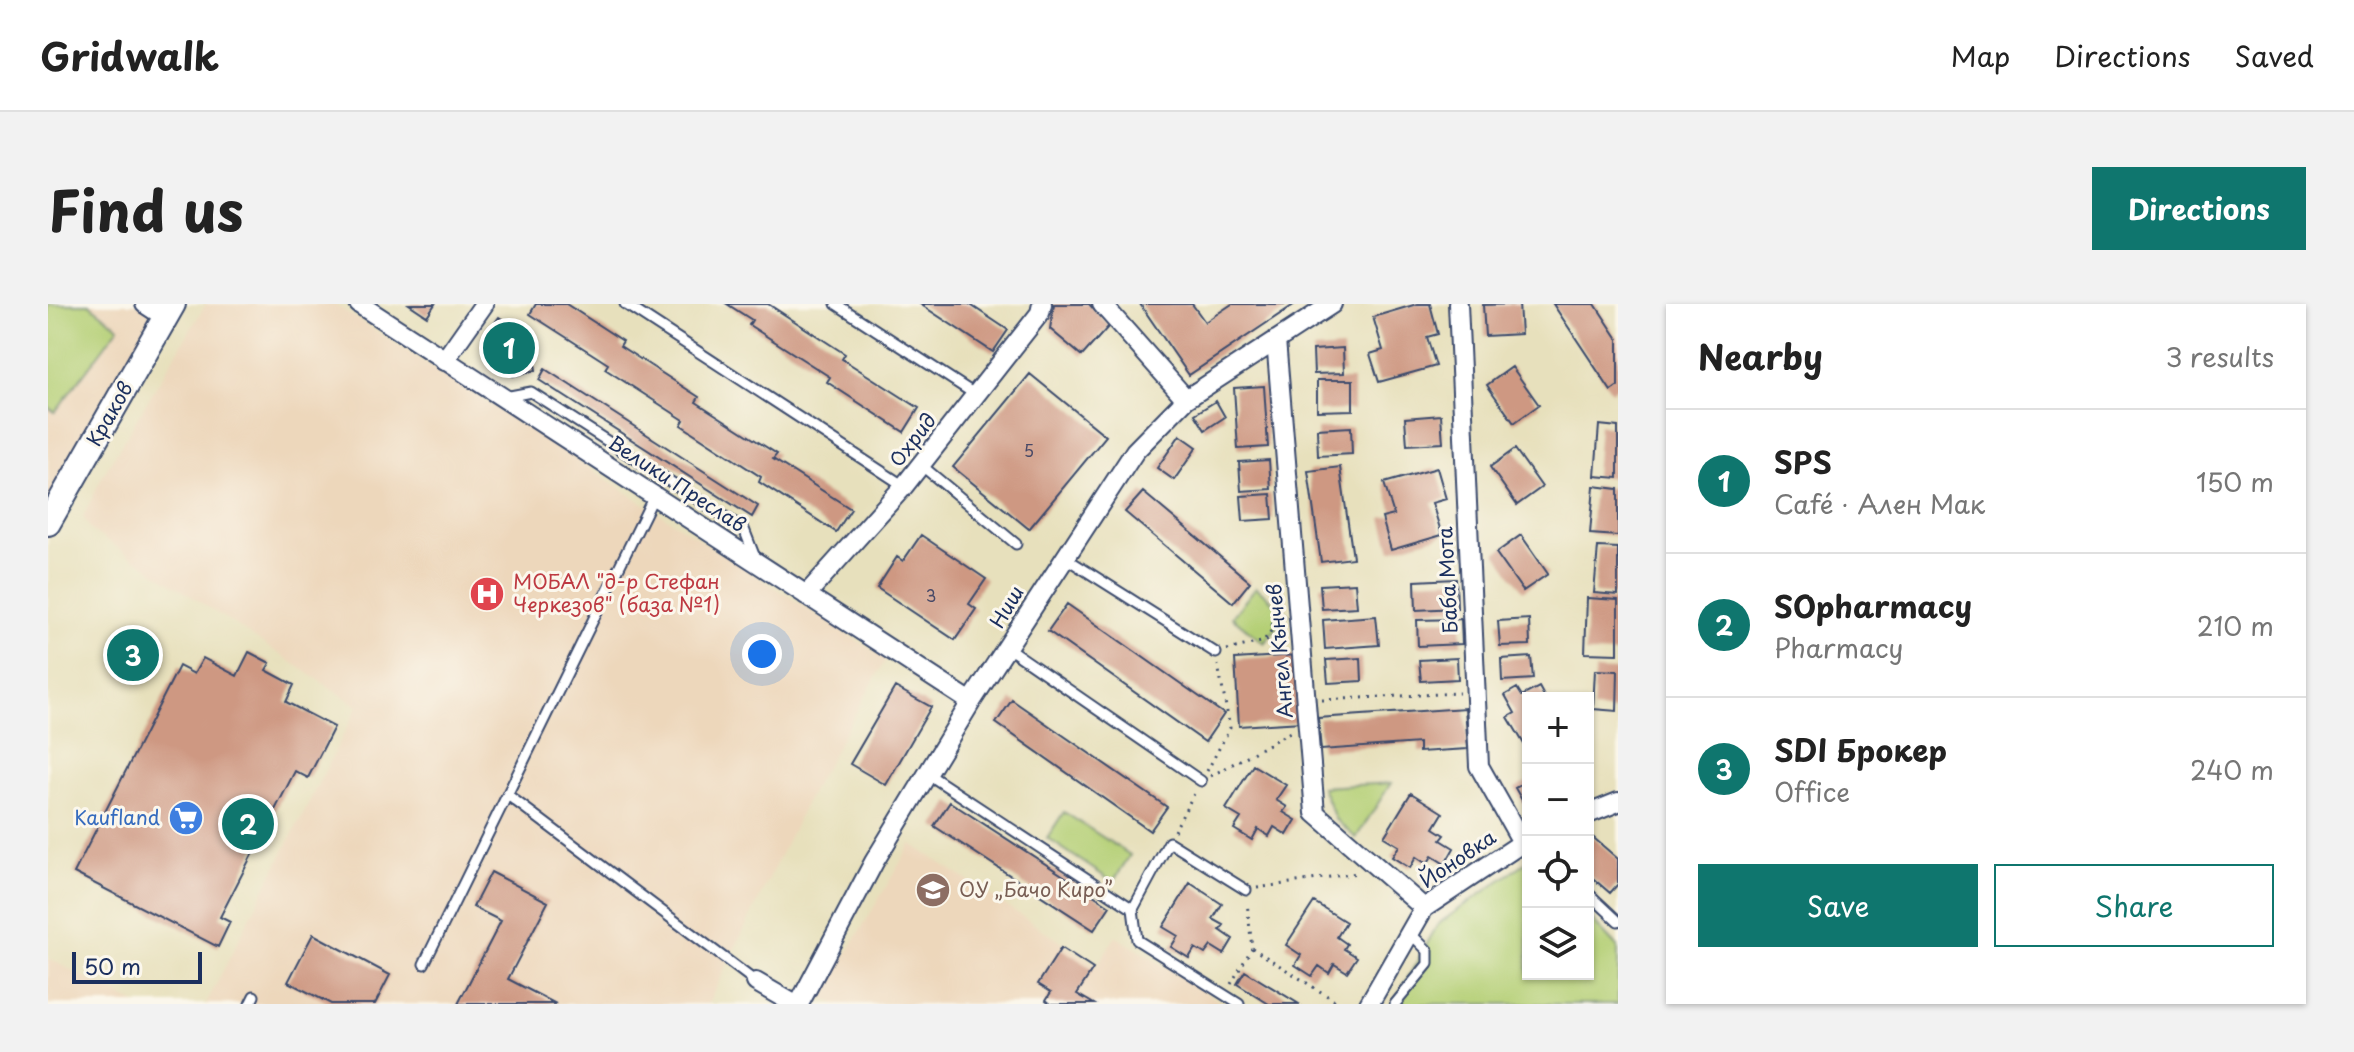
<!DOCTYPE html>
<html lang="en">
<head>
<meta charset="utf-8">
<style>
  body { margin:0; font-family:"Playpen Sans",sans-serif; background:#f2f2f2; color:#222 }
  .controls { position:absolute; right:24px; bottom:24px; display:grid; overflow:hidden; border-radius:0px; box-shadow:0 2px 6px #0004 }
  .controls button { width:72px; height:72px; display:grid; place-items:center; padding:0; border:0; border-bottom:2px solid #e0e0e0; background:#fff; color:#222; font:40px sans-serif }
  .scale { position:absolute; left:24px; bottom:20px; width:130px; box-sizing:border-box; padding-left:8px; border:4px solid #1b2f5e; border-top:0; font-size:22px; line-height:28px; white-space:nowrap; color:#1b2f5e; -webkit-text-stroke:6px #fbf7ec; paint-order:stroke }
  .you { position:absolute; left:714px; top:350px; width:28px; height:28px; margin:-20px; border:6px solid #fff; border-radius:50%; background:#1a73e8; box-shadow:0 0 0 12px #1a73e833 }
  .badge { display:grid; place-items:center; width:52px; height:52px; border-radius:50%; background:#0f766e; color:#fff; font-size:26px; font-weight:700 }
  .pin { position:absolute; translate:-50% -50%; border:4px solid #fff; box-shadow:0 2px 8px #0006 }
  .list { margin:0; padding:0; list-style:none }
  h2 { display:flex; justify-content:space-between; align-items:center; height:104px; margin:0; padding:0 32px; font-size:34px }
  h2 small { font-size:26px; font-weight:400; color:#767676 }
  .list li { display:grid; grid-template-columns:52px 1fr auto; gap:24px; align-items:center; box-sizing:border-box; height:144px; padding:0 32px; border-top:2px solid #e0e0e0 }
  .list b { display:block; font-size:30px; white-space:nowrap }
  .list p { margin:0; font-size:26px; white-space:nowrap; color:#767676 }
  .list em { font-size:26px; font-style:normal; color:#767676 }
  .actions { display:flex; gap:16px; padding:24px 32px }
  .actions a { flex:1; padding:18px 0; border:2px solid #0f766e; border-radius:0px; text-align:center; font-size:28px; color:#0f766e }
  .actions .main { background:#0f766e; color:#fff }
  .icon { flex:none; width:44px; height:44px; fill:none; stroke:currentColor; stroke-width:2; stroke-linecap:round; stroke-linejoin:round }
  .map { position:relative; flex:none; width:1570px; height:700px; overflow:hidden; border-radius:0px }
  header { display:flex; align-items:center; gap:48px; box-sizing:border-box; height:112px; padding:0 40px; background:#fff; border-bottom:2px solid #e0e0e0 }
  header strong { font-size:38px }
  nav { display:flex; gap:44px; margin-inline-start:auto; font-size:28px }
  .intro { display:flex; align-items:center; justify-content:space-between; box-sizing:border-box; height:192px; padding:0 48px }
  h1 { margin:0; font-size:56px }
  .button { padding:20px 36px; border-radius:0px; background:#0f766e; color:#fff; font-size:28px; font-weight:700 }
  main { display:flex; gap:48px; padding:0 48px }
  aside { flex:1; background:#fff; border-radius:0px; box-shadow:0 2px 6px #0004 }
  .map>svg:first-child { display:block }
</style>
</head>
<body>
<header>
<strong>Gridwalk</strong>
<nav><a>Map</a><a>Directions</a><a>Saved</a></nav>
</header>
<div class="intro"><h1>Find us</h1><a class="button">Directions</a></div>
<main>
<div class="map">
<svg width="1570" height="700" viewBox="0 0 1570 700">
  <rect width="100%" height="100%" fill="#fbf7ec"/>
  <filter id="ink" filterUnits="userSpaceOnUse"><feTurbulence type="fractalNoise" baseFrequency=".0125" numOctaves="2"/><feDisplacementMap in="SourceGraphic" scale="16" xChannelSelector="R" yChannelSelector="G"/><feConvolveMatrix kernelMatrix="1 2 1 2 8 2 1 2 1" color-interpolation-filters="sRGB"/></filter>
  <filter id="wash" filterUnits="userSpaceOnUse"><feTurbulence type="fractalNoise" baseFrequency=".006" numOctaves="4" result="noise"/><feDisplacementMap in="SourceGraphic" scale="32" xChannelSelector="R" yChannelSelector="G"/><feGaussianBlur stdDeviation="1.8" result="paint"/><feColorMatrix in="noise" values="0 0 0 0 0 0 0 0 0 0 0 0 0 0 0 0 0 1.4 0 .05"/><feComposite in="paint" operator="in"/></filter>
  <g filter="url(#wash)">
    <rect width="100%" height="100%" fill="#e7e0bc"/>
    <path fill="#edd7bb" d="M0,0H97L117,13L0,219Z
      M158,0H286L838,355L762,490L660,700H158L310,402L43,226L35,213L55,171Z
      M863,540L1049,661L1068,632L1176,700H787L774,692Z
      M0,654L88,700H0Z"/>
    <path fill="#b4cf75" stroke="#687f6a" stroke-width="2" d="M0,0H41L71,23L7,108L0,103Z
      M1208,283L1240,310L1216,339L1184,313Z
      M1343,479L1308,534L1287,515L1274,483Z
      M1016,508L1082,551L1065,578L999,534Z
      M1480,557V670H1540V612L1570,644V700H1345L1390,620Z"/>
    <g id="blocks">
      <path fill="#ce9882" d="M361,0H387L379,12Z
        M488,0H518L575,37L572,42L651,93L648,98L729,150L725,155L803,205L788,228L711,178L713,173L633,121L636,116L557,65L560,60L482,10Z
        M679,0H720L797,50L794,55L871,104L856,128L779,78L782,73L701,21L704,16Z
        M872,0H921L960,26L945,48Z
        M1006,0H1041L1061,22L1034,52L1002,25Z
        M1092,0H1144L1157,18L1184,0H1247L1141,71Z
        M1369,0H1382L1390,30L1379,33L1388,62L1331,78L1322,50L1335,46L1325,13Z
        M1471,0L1473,30L1437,32L1435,1Z
        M1505,0H1547L1570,35V82L1563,87Z
        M451,13L483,35L488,66L465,72L436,53L437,32Z
        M1295,44L1296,69L1266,70L1265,46Z
        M1464,63L1491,101L1466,119L1439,81Z
        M497,65L710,202L704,213L491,76Z
        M982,70L1058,132L981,225L905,163Z
        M1269,76H1305V106L1269,107Z
        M1216,82L1220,143L1190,145L1186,84Z
        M1168,97L1177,113L1157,126L1147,110Z
        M1393,111L1395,139L1359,141L1357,114Z
        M1551,121L1570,123V174L1547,172Z
        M1303,123L1304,150L1270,152L1269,125Z
        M1132,131L1149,143L1126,176L1109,164Z
        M1467,145L1494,183L1469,201L1442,163Z
        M1221,156L1223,185L1193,187L1191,158Z
        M1292,163L1305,254L1273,258L1260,167Z
        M1389,164L1398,195L1384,199L1394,231L1343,246L1334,214L1346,211L1336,179Z
        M1546,182L1570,185V232L1542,230Z
        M1095,188L1202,278L1185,299L1077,208Z
        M1223,190L1225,215L1195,217L1193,192Z
        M873,231L938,275L921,300L928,305L907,336L829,284L849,253L855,257Z
        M1473,231L1500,270L1475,287L1448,249Z
        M1550,243L1570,244V291L1546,289Z
        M1408,275L1409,304L1368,306L1367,277Z
        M1307,279L1309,303L1274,305L1272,281Z
        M1539,294L1570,296V350L1537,349Z
        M1019,300L1176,410L1157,438L1000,327Z
        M1328,312L1331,341L1277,345L1275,316Z
        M1413,315L1414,340L1370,342L1369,316Z
        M1481,315L1482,341L1452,342L1450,317Z
        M201,348L222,359L218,366L246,381L238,398L286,423L260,474L247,467L172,613L182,618L170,643L26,569L131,362L146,370L155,354L189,372Z
        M1249,351L1254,418L1191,422L1187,355Z
        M1483,353L1485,375L1454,377L1453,355Z
        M1313,354L1314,377L1280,379L1278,356Z
        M1409,354L1410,375L1373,377L1371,356Z
        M1547,366L1570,367L1569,407L1545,405Z
        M847,383L883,403L838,481L802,460Z
        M1491,383L1497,394H1480V437L1476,440L1460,413L1467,409L1457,391L1469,384L1474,392Z
        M964,396L1119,503L1102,527L948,419Z
        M1417,404L1420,445L1371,448V439L1273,446L1270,414Z
        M1205,461L1238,481L1228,496L1239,503L1235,508L1248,516L1239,531L1226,523L1221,532L1210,525L1204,536L1186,525L1193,514L1178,505Z
        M1480,477V507L1467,484Z
        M1363,489L1395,509L1386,524L1397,531L1393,536L1406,544L1397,560L1384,552L1379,560L1368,553L1362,564L1344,553L1351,542L1336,533Z
        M902,498L1062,602L1046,626L886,522Z
        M1540,529L1570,555V580L1562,589L1540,570Z
        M443,568L500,598L460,675L508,700H410L453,617L425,603Z
        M1142,579L1174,600L1165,615L1176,621L1172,626L1185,635L1176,650L1163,642L1157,650L1147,644L1141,654L1123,643L1130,632L1115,623Z
        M1266,598L1298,618L1289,633L1299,640L1296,645L1309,653L1299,668L1286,660L1281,669L1271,662L1264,672L1247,661L1253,651L1238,641Z
        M265,630L342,671L327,700H283L240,678Z
        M1013,644L1045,665L1029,690L1046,700H1003L998,696L1003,688L990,680Z
        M1197,667L1251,700H1221L1189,680Z"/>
    </g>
  </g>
  <g filter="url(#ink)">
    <use href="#blocks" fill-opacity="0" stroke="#3a4a6c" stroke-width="2"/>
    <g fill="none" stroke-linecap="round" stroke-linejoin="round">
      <g stroke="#3a4a6c" stroke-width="13">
        <path id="lane" d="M577,0L856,182
          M788,0L928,91
          M457,93L483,88L696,225L708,256
          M873,161L968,240
          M1016,253L1168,349
          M960,344L1153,477
          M880,470L1085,605L1089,636L1191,700
          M461,492L708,678
          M1540,589L1570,617
          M1085,605L1121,538L1198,586
          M376,660L606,192
          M202,700L206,692
          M1347,700L1380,660V647L1362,629"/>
      </g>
      <g stroke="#3a4a6c" stroke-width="22">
        <path id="street" d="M97,0L117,13
          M311,0L923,398
          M1054,0L1138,95
          M1410,0L1431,462L1474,538
          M1228,36L1267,509L1376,604
          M396,57L436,0
          M758,291L856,182L992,9L994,0
          M1540,510L1570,498
          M708,678L746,700
          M751,700L826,558L923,398L1087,147L1138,95L1284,0
          M1321,700L1376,604L1480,535"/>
      </g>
      <g stroke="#3a4a6c" stroke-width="28">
        <path id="secondary" d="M0,219L125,0"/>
      </g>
      <path stroke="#3a4a6c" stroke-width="3" stroke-dasharray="2 6" stroke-linecap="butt" d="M1223,320L1234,324
        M1217,335L1226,323
        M1179,346L1234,333
        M1274,396L1411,389
        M1159,467L1182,424L1170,361
        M1163,472L1244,427
        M1126,527L1147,488
        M1209,584L1309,569
        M1204,644L1292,700
        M1183,680L1204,644L1199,598"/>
      <use href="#lane" stroke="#fff" stroke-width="9"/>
      <use href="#street" stroke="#fff" stroke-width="18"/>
      <use href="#secondary" stroke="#fff" stroke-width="24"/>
    </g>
  </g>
  <defs>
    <g id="hospital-disc" transform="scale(1.8)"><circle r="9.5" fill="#e0444e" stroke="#fbf7ec"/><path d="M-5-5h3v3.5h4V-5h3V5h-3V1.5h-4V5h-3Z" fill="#fff"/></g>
    <g id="supermarket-disc" transform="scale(1.8)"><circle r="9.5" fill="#3f7fe0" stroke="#fbf7ec"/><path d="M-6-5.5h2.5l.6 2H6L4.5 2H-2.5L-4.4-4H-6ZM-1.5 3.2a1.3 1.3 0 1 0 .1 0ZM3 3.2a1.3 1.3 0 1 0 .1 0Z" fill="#fff"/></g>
    <g id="school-disc" transform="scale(1.8)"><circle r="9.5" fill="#8d6e63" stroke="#fbf7ec"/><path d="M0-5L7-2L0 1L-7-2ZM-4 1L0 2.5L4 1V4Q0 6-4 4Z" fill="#fff"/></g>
  </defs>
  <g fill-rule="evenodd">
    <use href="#hospital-disc" x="439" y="290"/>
    <use href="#supermarket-disc" x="138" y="514"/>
    <use href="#school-disc" x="885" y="586"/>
  </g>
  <g text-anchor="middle" stroke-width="6" stroke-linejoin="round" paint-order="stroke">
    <g font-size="16" fill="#484967">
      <text x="981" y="153">5</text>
      <text x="883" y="298">3</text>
    </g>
    <g font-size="20" fill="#1b2f5e" stroke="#fbf7ec">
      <text transform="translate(62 110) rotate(-60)" y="7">Краков</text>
      <text transform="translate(865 136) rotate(-52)" y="7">Охрид</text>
      <text transform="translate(629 180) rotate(33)" y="7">Велики Преслав</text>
      <text transform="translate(1400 276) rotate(-93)" y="7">Баба Мота</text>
      <text transform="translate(959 303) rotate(-59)" y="7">Ниш</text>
      <text transform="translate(1232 347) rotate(-95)" y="7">Ангел Кънчев</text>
      <text transform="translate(1410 555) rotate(-34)" y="7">Йоновка</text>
    </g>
    <g font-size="20" fill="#be3a42" stroke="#fbf7ec" text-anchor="start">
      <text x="465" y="285">МОБАЛ "д-р Стефан<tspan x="465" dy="23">Черкезов" (база №1)</tspan></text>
    </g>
    <g font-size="20" fill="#366cbe" stroke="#fbf7ec" text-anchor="end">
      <text x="112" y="521">Kaufland</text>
    </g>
    <g font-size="20" fill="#785e54" stroke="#fbf7ec" text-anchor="start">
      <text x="911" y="593">ОУ „Бачо Киро”</text>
    </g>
  </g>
</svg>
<div class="controls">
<button>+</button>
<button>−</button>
<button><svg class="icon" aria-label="locate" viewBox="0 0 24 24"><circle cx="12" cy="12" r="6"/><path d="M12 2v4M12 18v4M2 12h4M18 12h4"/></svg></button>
<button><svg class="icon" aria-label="layers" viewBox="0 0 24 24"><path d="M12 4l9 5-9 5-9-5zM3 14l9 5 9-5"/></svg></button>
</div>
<div class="scale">50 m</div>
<div class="you"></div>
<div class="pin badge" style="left:461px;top:44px">1</div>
<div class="pin badge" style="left:200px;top:520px">2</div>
<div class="pin badge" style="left:85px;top:351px">3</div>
</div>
<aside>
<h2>Nearby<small>3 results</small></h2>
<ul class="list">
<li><span class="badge">1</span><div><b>SPS</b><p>Café · Ален Мак</p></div><em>150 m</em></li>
<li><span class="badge">2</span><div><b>SOpharmacy</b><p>Pharmacy</p></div><em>210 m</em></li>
<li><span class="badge">3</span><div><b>SDI Брокер</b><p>Office</p></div><em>240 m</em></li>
</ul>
<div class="actions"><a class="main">Save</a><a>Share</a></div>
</aside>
</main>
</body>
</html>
